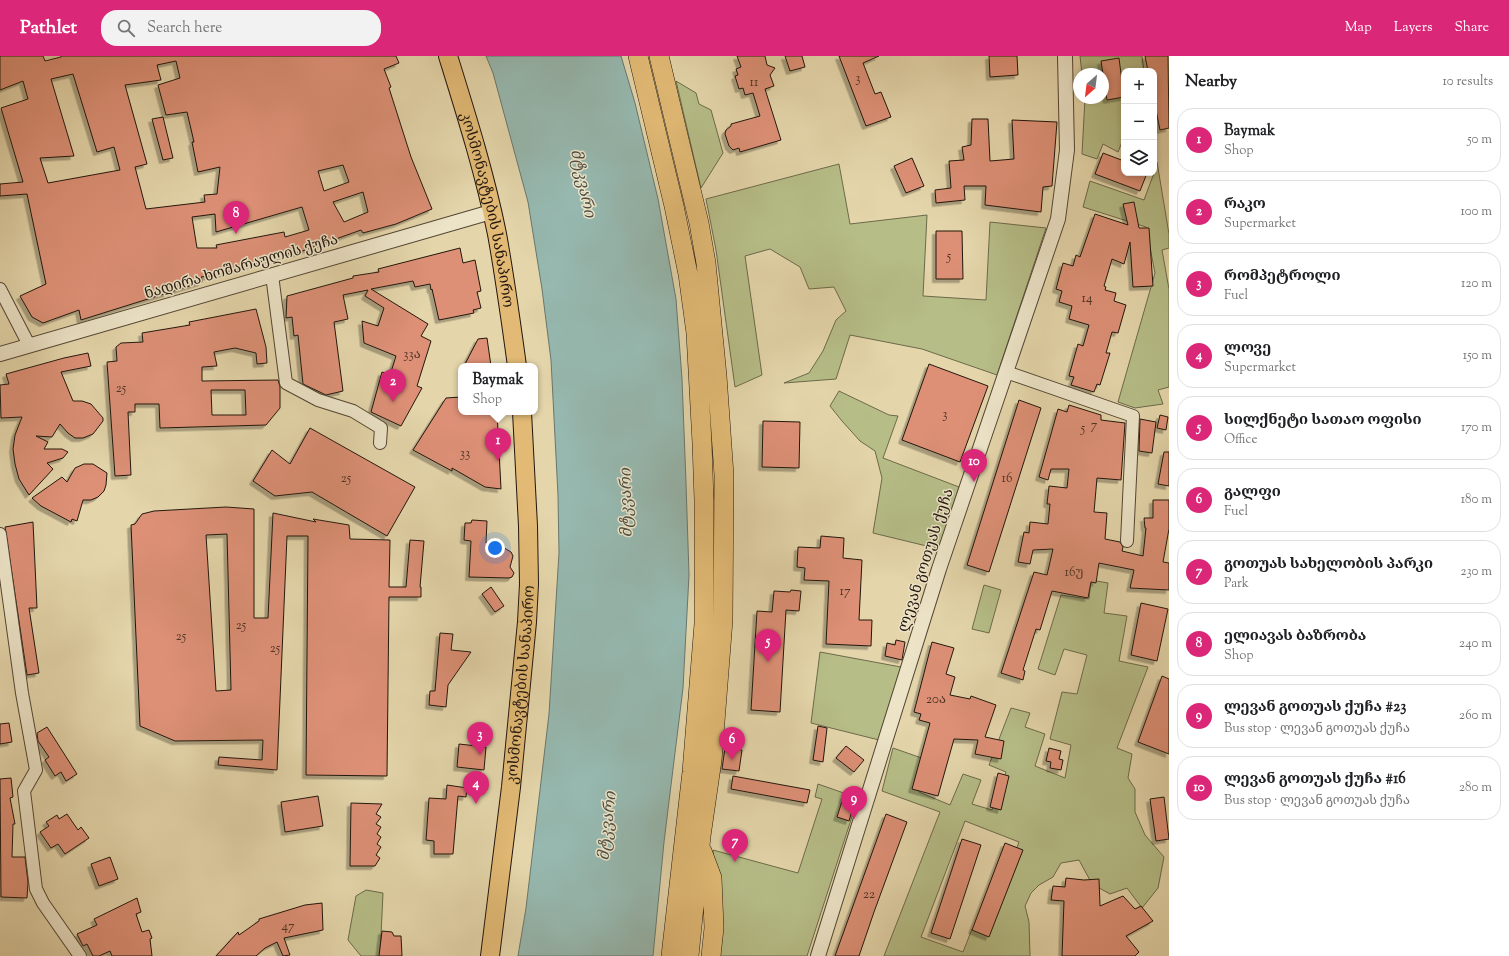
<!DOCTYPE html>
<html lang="en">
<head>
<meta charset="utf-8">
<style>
  body { margin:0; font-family:"Sorts Mill Goudy","Noto Serif Georgian",serif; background:#f2f2f2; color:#202124 }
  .controls { position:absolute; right:12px; top:12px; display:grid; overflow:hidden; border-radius:8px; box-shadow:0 2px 6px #0003 }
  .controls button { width:36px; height:36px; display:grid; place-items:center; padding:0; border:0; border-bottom:1px solid #e0e0e0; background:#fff; color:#202124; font:20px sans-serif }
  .compass { position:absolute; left:1073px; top:12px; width:36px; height:36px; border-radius:50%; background:#fff; box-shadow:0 2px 6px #0003; rotate:208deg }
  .you { position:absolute; left:495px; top:492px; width:14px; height:14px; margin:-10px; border:3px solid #fff; border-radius:50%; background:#1a73e8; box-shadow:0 0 0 6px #1a73e833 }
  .badge { display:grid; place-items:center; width:26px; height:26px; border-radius:50%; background:#db2777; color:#fff; font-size:13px; font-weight:700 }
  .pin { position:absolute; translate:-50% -33px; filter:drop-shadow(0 1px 2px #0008) }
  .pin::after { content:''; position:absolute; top:21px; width:14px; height:12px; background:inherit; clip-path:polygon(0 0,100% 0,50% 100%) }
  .popup { position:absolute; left:458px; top:307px; width:80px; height:52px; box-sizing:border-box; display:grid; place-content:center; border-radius:8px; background:#fff; filter:drop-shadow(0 1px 3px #0005); font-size:13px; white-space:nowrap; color:#757577 }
  .popup b { font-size:15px; color:#202124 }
  .popup::after { content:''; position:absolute; left:50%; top:100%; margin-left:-8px; border:8px solid transparent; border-top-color:#fff }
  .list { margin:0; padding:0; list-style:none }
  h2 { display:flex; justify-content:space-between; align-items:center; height:52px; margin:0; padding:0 16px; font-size:17px }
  h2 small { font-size:13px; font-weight:400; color:#757577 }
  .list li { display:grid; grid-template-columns:26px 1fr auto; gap:12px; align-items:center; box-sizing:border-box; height:64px; margin:0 8px 8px; padding:0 8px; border:1px solid #e0e0e0; border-radius:16px }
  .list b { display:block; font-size:15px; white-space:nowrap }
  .list p { margin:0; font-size:13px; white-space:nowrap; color:#757577 }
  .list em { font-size:13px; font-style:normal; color:#757577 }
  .icon { flex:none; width:22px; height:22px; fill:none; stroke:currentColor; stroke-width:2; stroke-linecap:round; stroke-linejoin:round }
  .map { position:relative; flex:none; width:1169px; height:900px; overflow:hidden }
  header { display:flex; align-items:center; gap:24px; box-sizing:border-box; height:56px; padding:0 20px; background:#db2777; color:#fff }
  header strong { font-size:19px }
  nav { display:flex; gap:22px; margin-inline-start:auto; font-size:14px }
  .search { width:280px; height:36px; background:#f2f2f2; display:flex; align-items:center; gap:10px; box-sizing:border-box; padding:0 14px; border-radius:16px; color:#757577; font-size:15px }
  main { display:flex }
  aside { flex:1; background:#fff }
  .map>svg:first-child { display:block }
</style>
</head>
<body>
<header>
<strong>Pathlet</strong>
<div class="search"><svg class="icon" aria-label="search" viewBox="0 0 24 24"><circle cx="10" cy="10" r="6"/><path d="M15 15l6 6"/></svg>Search here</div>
<nav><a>Map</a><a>Layers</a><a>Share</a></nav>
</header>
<main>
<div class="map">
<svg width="1169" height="900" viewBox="0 0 1169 900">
  <defs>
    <filter id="shadow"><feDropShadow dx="-3.5" dy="3.5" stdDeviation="0" flood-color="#0004"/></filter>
  </defs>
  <rect width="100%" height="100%" fill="#e4d5aa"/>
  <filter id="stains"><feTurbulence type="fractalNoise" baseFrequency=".005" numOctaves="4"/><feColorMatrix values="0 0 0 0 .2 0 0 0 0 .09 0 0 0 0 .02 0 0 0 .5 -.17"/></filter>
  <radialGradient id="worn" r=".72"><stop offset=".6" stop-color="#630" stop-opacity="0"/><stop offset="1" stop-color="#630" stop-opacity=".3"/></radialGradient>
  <path fill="#b6bd87" stroke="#6c6a4a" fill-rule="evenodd" d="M1080,0H1142L1144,15H1124V81L1118,96L1103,88L1097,103L1082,98L1085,42H1103V18H1082Z
    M676,25L696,37L699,48L711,54L723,97L701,132Z
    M1157,106L1169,178V192L1162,194L1169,233V331L1158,334L1163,348L1135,352L1118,346L1155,217L1146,171L1083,151L1090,125L1144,144L1154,117Z
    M839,108L850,168L927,159L923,240L986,244L990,166L1046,172L997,319L922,293L850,279L836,323L784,327L809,317L823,295L836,264L846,255L834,231L809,233L800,211L770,193L745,200L762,319L735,331L716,194L706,143Z
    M839,335L889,359L898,360L883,402L959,431L939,493L873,477L882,422L875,395L860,385L842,365L830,350Z
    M1091,524L1108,527L1104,557L1127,560L1119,605L1148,611L1117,692L1132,698L1128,722L1135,733V756L1145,779L1164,801L1158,832L1142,852L1127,832L1110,838L1092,828L1079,804L1061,807L1053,821L1039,829L1031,837L1025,850L1029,866L1030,900H884L940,756L882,735L893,692L930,705L919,736L950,749L963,718L981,724L972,748L992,754L1006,716L989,709L1011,652L1030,657L1025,671L1045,678L1035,710L1065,722L1071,689L1050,683L1062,636L1077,638L1087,599L1064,593L1055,619L1038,613L1061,539L1089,543ZM965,765L1019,786L985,878L972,873L963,896L921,881Z
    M984,529L1001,534L989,577L972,573Z
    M820,596L901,611L879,684L811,667Z
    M818,728L858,742L807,900H718L720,875L713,794L798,817L822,743L815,741Z
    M366,834L383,837L380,900H361L348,884L356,840Z"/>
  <path fill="#96b8af" stroke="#68776e" d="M486,0H621L635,47L658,143L676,243L682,323L686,427L689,519L683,632L664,786L653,900H518L526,852L549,658L559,497L558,439L551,304L542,233L528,146L493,17Z"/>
  <path fill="#dd9076" stroke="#22160d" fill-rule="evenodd" filter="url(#shadow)" d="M0,0H43L45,5L61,1V0H396L399,7L384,13L391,31L389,32L411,101L432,153L396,168L363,177L361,174L294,198V196L217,219L201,221L202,226L81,264L79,254L43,267L32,261L20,240L46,228L27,138L0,140V128L23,126L1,52L28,43L23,25L0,34ZM176,5L180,22L158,29L166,59L187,56L194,86H192L198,116L220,111L217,138L204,139L205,146L146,153L135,111L147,108L125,29L161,24L157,9ZM73,18L97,96L114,91L120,114L48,127L40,102L74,100L51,23ZM343,109L349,126L324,135L318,115ZM363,136L368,156L344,166L333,146ZM302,151L309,174L285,181L284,176L216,189L217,192H197L192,161L215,158L216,176Z
    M737,0H765L767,9L775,12L770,19L774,30L765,33L781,84L740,96L739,92L733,94L729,90L725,78L726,74L731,70V68L760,60L753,37L745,39L743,32L739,33L735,20L738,19L736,13L741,11Z
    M785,0H802L805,11L790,15Z
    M839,0H879L863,7L875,38L881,36L891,61L866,70Z
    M989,0H1017L1018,19L990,21Z
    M1145,0H1168L1169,72L1160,74L1154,44V15H1148Z
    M1119,2L1124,41L1107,44L1101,5Z
    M163,61L173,102L163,104L152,63Z
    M972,63H988L990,105L1014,103L1012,64L1057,66L1052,130L1043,131L1041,156L985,149L986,130H964L965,144L936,147L935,134L951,132L949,105L964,104L962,91L971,89Z
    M1103,97L1124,105V117H1147L1140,135L1095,118Z
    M912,102L924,130L906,137L894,110Z
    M1134,146L1139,172H1149L1153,230L1133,231L1130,186L1124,208L1112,203L1104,230L1106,231L1105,234L1116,237L1114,245L1126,249L1118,277L1112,276L1106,297H1110L1100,329L1097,328L1094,336L1071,329L1074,321L1069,320L1078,288L1083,290L1089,269L1069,263L1072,250L1059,246L1062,235L1056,233L1063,207L1073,210L1076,199L1080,201L1095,158L1128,169L1123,148Z
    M936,175H962L963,223H936Z
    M460,192L463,207L475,204L481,235L477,236L481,252L473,254L474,257L439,264L432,233L431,234L430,228L415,231L413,225L371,233L428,268L421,280L431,285L417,330L422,332L401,370L371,356L382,316L390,319L396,300L364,287L362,265L378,270L384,252L365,240L368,234L343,239L348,263L334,266L343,335L326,339L303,328L298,279L294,280L292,261L286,262L287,240L353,222V220L379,216L378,213Z
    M256,253L266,291L267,307L257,308L256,297L235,292L214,296L217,310L202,311V325L278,324L280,331V352L266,369L160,372L159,348H135V356H128L131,419L115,420L107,306L117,305L116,291L121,287L143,286L142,277L190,269L189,266ZM211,334H245L246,359H212Z
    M487,282L491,310H464L478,283Z
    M88,297L91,310L61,316L73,345H82L91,348L103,362V365L93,378L83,382H75L68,377L60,368L52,381L36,380L48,386L44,393H62L68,396L63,402L47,407L53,413L29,439L19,423L15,408L13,393L15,379L22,361L1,362L0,329L9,328L6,318L64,302Z
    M929,308L988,330L960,406L902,384Z
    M461,341V356H497L501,433L485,431L452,412V415L413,394L446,342Z
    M1019,344L1041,352L989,516L967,509Z
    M1069,349L1101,359V364L1125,367L1121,424L1097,422L1094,456L1107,457L1105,483L1120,486L1123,491L1122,495L1143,500L1146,472H1145L1144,462H1153V444H1169V473L1163,506L1169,507V534L1130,532L1134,514L1099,507L1096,527L1091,526L1088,542L1052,535L1040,574L1036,573L1023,614L1025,615L1023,624L1001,617L1034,516L1047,519L1053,493L1033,494L1030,508L1018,506L1024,476L1029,477L1030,466L1048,468L1050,448H1047L1049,430L1067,432L1069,413H1051L1048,424L1039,421L1058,353L1067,356Z
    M1160,359L1168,361L1166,374L1157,372Z
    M1140,363L1156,366L1152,397L1139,395Z
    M763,365L800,366L799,412L762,411Z
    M310,372L415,431L387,480L312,436L275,440L253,425L272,394L290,408Z
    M1164,396H1169V430L1158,428Z
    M84,408H93L107,417L106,429L104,435L98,441L91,444H83L77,465L72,463L71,466L41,450L32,442L62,421L67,426L75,412Z
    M226,451L254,453V562H268L273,457L316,466L313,463L349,469L350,483L390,484L389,531H406L410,484L424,485L420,531H421V541H389L387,720L306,719L308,480H287L277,714L218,709L219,701L262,704L263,684L175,685L140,670L131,469L135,468L142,458L154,455ZM227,478L231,634L216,635L206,479Z
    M472,464L487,465L486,487H496L511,496L513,500L510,511L514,517L512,521L509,522L469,521L471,485L464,484L465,467H471Z
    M33,466L37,552H29L39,617L27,619L5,471Z
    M821,480L844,482L843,502L862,504L859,564H872L871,590L826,588L829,525L804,524L805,512L797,511L798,491L820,492Z
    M491,531L504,550L495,556L482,538Z
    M791,534L801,535L799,555L786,554L780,656L751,654L757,555L772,556L774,535L790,536Z
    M1141,547L1168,553L1157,605L1131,599Z
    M440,577L453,578L451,594L471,596L448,629L446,651L429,649L430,635H435Z
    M896,584L905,586L902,604L885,600L887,587L895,589Z
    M932,586L954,592L946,618L955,621L950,639L970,643L971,640L996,649L985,681L1004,685L1001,703L975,698L978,684L954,683L938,740L912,733L930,667L919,664L921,658L914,656Z
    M1162,620L1169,623V698L1138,686Z
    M9,667L12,686L0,688V668Z
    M818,670L827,672L823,706L813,704Z
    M47,671L77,718L66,725L61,716L55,720L45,704L49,701L38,685L37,677Z
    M459,688L486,691L484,714L457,711Z
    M846,690L864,704L854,716L836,702Z
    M725,692L742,694L739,715L722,713Z
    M1049,692L1061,695L1059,703L1063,704L1061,714L1050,712L1051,706L1046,705Z
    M998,717L1009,720L1001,754L990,751Z
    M733,720L810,734L807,747L731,733Z
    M11,722L13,741L10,742L15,768H13L12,801H25L28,826L27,842L1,841L0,723Z
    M447,729L467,732L466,741L458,740L453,798H434V785L426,784L429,742L446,743Z
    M844,739L856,742L849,765L837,761Z
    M318,740L323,770L285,776L281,746Z
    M1164,741L1169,783L1156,785L1150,743Z
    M351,747L382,748L376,758L381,761L376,768L381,771L377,778L381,781L377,788L381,791L376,799L380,802L375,810H350Z
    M67,758L78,774L81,771L89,782L65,798L58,788L51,792L40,776L49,770L46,766L57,759L59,763Z
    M886,758L907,766L874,856L859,900H835Z
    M962,783L981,789L950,883L931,877Z
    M1005,787L1023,794L989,881L972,874Z
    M110,801L118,823L99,830L91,808Z
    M1066,822L1084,824L1099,823L1100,850L1123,840L1135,853L1141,850L1153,865L1126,880L1139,896L1135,900H1062L1064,845L1051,844L1053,830L1065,831Z
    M137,842L141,856L136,858L142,876L149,874L152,882L150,883L152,900H112L110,895L99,900H93L87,888L83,890L77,878L97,869L94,863Z
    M322,847L323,874L284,882L290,899L283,900L277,886L265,892L256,900H216L238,876L239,879L259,865V863L305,849Z
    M382,875L392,876L394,880H401L402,900H379Z"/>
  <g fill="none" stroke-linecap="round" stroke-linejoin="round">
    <g stroke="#524634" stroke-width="14">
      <path id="minor" d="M272,219L286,327L318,344L353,355L381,372L380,387
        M0,233L29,289
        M1006,316L1133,360L1127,485
        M0,478L22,637L36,714L24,735L36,833L43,847L80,900"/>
    </g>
    <g stroke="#524634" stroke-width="16">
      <path id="tertiary" d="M0,298L491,156
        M818,900L939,513L1058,163L1067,94L1065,0"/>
    </g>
    <g stroke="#22160d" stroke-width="20">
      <g id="primary">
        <path id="s1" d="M448,0C466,58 485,118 497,178C505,222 511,266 517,310"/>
        <path id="s2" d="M490,900L511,731L527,566L529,528L528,470L522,356"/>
      </g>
    </g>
    <g stroke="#22160d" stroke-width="20">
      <path id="trunk" d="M638,0L674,150L688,218L696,277L702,387L704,444V568L692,716L671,900
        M659,0L699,167L706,207L717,320L724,419L723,564L712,704L701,780L689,900
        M702,795L712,822L714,872L711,900"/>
    </g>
    <use href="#minor" stroke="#ede4c8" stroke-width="12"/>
    <use href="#tertiary" stroke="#ede4c8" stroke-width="14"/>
    <use href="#primary" stroke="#e2ba75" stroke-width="18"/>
    <use href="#trunk" stroke="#e2ba75" stroke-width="19"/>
  </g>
  <g text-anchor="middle" stroke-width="3" stroke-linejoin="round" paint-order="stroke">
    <g font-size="13" fill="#513427">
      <text x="858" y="26">3</text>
      <text x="754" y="30">11</text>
      <text x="949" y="204">5</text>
      <text x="1087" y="246">14</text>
      <text x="412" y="302">33ა</text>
      <text x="121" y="336">25</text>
      <text x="945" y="362">3</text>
      <text x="1094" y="373">7</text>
      <text x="1083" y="376">5</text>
      <text x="465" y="401">33</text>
      <text x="346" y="426">25</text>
      <text x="1007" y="426">16</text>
      <text x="1074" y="520">16უ</text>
      <text x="845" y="539">17</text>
      <text x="241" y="573">25</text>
      <text x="181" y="584">25</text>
      <text x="275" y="596">25</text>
      <text x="936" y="647">20ა</text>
      <text x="869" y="842">22</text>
      <text x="288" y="874">47</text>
    </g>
    <g font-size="15" fill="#22160d" stroke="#ede4c8">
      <text dy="5" stroke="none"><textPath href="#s1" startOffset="159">კოსმონავტების სანაპირო</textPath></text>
      <text transform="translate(241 210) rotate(-16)" y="5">ნადირა ხოშარაულის ქუჩა</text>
      <text transform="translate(925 504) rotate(-72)" y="5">ლევან გოთუას ქუჩა</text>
      <text dy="5" stroke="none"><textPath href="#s2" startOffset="273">კოსმონავტების სანაპირო</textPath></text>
    </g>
    <g font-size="16" font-style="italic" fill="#4b4f46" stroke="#ede4c8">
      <text transform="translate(584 127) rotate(78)" y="6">მტკვარი</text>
      <text transform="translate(625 447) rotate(-91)" y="6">მტკვარი</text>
      <text transform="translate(606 770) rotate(-84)" y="6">მტკვარი</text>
    </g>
  </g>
  <rect width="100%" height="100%" filter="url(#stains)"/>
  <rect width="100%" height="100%" fill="url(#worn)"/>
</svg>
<div class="controls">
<button>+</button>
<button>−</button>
<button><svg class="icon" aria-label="layers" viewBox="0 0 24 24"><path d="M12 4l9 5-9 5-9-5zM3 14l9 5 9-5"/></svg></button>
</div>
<svg class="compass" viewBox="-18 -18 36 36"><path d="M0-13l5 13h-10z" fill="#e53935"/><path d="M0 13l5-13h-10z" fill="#757577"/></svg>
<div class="you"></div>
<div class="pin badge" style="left:498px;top:405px">1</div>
<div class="popup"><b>Baymak</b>Shop</div>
<div class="pin badge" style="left:393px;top:346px">2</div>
<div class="pin badge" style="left:480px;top:699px">3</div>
<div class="pin badge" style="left:476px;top:748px">4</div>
<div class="pin badge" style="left:768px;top:606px">5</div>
<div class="pin badge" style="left:732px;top:704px">6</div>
<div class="pin badge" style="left:735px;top:806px">7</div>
<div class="pin badge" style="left:236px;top:178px">8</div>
<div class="pin badge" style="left:854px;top:763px">9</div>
<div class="pin badge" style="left:974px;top:426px">10</div>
</div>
<aside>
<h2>Nearby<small>10 results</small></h2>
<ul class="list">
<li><span class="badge">1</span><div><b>Baymak</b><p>Shop</p></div><em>50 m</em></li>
<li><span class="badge">2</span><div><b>რაკო</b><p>Supermarket</p></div><em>100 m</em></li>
<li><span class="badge">3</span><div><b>რომპეტროლი</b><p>Fuel</p></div><em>120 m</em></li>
<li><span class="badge">4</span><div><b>ლოვე</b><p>Supermarket</p></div><em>150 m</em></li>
<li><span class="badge">5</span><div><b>სილქნეტი სათაო ოფისი</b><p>Office</p></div><em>170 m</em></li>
<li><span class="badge">6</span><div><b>გალფი</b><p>Fuel</p></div><em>180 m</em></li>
<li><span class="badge">7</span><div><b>გოთუას სახელობის პარკი</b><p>Park</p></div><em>230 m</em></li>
<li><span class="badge">8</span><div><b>ელიავას ბაზრობა</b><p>Shop</p></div><em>240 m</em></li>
<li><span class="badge">9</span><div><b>ლევან გოთუას ქუჩა #23</b><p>Bus stop · ლევან გოთუას ქუჩა</p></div><em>260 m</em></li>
<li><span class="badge">10</span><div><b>ლევან გოთუას ქუჩა #16</b><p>Bus stop · ლევან გოთუას ქუჩა</p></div><em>280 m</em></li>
</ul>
</aside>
</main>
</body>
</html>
